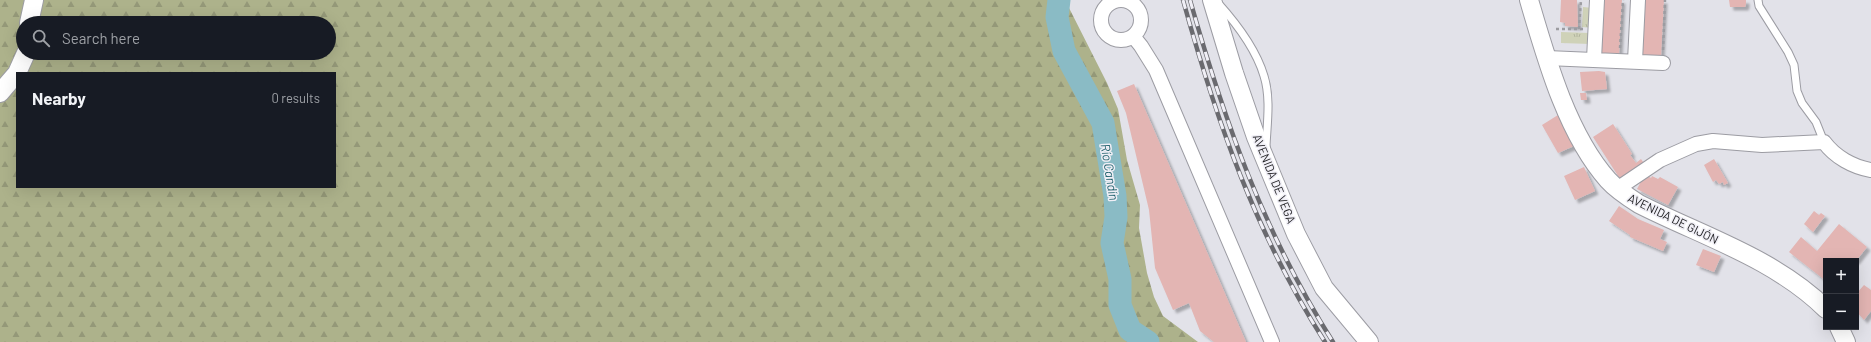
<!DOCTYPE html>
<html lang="en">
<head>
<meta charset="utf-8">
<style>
  body { margin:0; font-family:Barlow,sans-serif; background:#20242c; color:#f1f3f6 }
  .controls { position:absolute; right:12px; bottom:12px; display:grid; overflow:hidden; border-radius:0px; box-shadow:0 4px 16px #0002 }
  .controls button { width:36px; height:36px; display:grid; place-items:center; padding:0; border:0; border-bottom:1px solid #363941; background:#171b24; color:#f1f3f6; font:20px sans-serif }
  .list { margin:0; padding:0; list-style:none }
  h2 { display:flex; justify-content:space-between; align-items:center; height:52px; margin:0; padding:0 16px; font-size:17px }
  h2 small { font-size:13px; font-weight:400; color:#9ea1a6 }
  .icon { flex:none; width:22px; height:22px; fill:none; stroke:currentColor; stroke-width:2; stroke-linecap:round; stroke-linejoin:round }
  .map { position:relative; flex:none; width:1871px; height:342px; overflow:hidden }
  .search { position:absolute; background:#171b24; box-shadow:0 4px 16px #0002; left:16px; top:16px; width:320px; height:44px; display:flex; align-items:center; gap:10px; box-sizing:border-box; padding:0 14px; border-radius:22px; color:#9ea1a6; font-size:15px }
  .panel { position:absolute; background:#171b24; box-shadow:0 4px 16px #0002; left:16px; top:72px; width:320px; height:116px; border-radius:0px }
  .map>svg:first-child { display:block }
</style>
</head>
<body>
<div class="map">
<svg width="1871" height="342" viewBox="0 0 1871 342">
  <defs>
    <pattern id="grass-tufts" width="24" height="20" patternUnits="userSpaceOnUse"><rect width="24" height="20" fill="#cfd2b8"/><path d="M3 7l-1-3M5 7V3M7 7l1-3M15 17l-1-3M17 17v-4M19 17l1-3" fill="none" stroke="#b1b49e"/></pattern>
    <pattern id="forest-firs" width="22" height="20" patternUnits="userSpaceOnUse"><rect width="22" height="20" fill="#adb28b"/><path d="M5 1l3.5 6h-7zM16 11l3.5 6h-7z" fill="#949878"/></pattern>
    <filter id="shadow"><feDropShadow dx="3.5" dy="3.5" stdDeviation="1" flood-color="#0004"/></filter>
  </defs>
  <rect width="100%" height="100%" fill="#e2e2e9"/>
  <path fill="url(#grass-tufts)" d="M1583,7L1593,8L1592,28L1582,27Z
    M1561,32L1590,33V44L1561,43Z"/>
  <path fill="url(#forest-firs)" fill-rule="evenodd" d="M0,0H1065L1107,83L1118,109L1127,160L1140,205L1139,228L1147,273L1154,297L1163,316L1198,342H0ZM23,23H329V53H23ZM17,73H335V187H17Z"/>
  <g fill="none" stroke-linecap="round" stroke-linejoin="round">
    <path stroke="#8abbc5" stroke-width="23" d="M1059,0L1057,17L1064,51L1103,123L1115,196L1116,217L1112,243L1120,279V305L1130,330L1148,342"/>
  </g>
  <path fill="#e3b5b3" filter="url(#shadow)" d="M1561,0H1577L1578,27L1565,26V23L1560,22Z
    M1603,0H1622L1619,54L1600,53Z
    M1645,0H1664L1661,56L1642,55Z
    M1729,0H1746V4L1745,7H1730Z
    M1599,71L1605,72L1607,89L1582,91L1580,72Z
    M1134,84L1246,342H1214L1200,331L1189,303L1173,310L1155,268L1149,210L1126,113L1117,91Z
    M1580,93H1586L1587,100H1581Z
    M1558,115L1574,146L1558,153L1542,125Z
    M1613,124L1629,149L1632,154L1630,155L1636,163L1641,159L1646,166L1622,182L1593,137Z
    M1714,159L1728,183L1724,185L1723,182L1719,184L1716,180L1713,182L1704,165Z
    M1584,167L1595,191L1575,200L1564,176Z
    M1645,174L1651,178L1652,176L1658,179L1660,177L1678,187L1668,205L1637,189Z
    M1619,206L1638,219L1664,230L1660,239L1667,242L1663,251L1630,237V235L1609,221Z
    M1814,211L1819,215L1821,213L1825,216L1813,232L1804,224Z
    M1839,224L1867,247L1856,261H1826V281L1789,252L1801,237L1817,251Z
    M1703,249L1721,256L1714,272L1696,265Z
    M1864,285L1871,290V311L1864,320L1856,311V294Z"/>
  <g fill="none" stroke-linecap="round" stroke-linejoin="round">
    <g stroke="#9c9ca3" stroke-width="9">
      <path id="service" d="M1758,0L1759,6L1788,52L1794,65L1797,91L1802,103L1816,122L1824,142
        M1218,3C1236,23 1256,49 1264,76C1271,98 1267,124 1266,146"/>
    </g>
    <g stroke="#9c9ca3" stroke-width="16">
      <path id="minor" d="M1101 20a20 20 0 1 1 40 0a20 20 0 1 1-40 0Z
        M1133,36L1141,46L1156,70L1272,342
        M1547,58L1663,63
        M1594,59L1597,0
        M1635,61L1638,0
        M1617,189L1660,160L1696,144L1713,141L1762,145L1824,142C1835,157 1853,167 1871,170"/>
    </g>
    <g stroke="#9c9ca3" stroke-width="20">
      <path id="tertiary" d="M1212,0L1234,73L1256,137L1296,234L1324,288L1369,342
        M1529,0C1546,58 1567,134 1608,180C1617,190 1628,197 1639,204C1702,236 1774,258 1826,309
        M29,23L34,0
        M17,73L26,53
        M0,93L17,73
        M1839,327L1846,342"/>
    </g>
    <path stroke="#9c9ca1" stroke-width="2.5" stroke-dasharray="3 3" stroke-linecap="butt" d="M1556,29H1584
      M1579,29L1581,0
      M1620,48L1623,0
      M1663,50L1665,0"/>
    <use href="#service" stroke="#fff" stroke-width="7"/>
    <use href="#minor" stroke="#fff" stroke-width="14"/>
    <use href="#tertiary" stroke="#fff" stroke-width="18"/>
    <g stroke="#6a6a6f" stroke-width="4.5">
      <path id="rail" d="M1183,0C1217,123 1256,234 1325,342
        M1190,0C1225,123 1264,233 1333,342"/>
    </g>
    <use href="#rail" stroke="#f0eff6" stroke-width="3" stroke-dasharray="9" stroke-linecap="butt"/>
  </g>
  <g text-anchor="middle" stroke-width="3" stroke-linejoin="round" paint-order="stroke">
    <g font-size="12" fill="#1c1c1f" stroke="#f0eff6">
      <text transform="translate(1274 179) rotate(68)" y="4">AVENIDA DE VEGA</text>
      <text transform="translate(1673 219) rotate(26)" y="4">AVENIDA DE GIJÓN</text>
    </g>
    <g font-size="13" font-style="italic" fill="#1d5f6b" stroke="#f0eff6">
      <text transform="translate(1110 172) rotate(81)" y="5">Río Candín</text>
    </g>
  </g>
</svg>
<div class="controls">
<button>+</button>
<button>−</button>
</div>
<div class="search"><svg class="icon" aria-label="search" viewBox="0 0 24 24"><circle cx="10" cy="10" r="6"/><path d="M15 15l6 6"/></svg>Search here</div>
<section class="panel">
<h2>Nearby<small>0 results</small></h2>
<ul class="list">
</ul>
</section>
</div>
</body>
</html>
